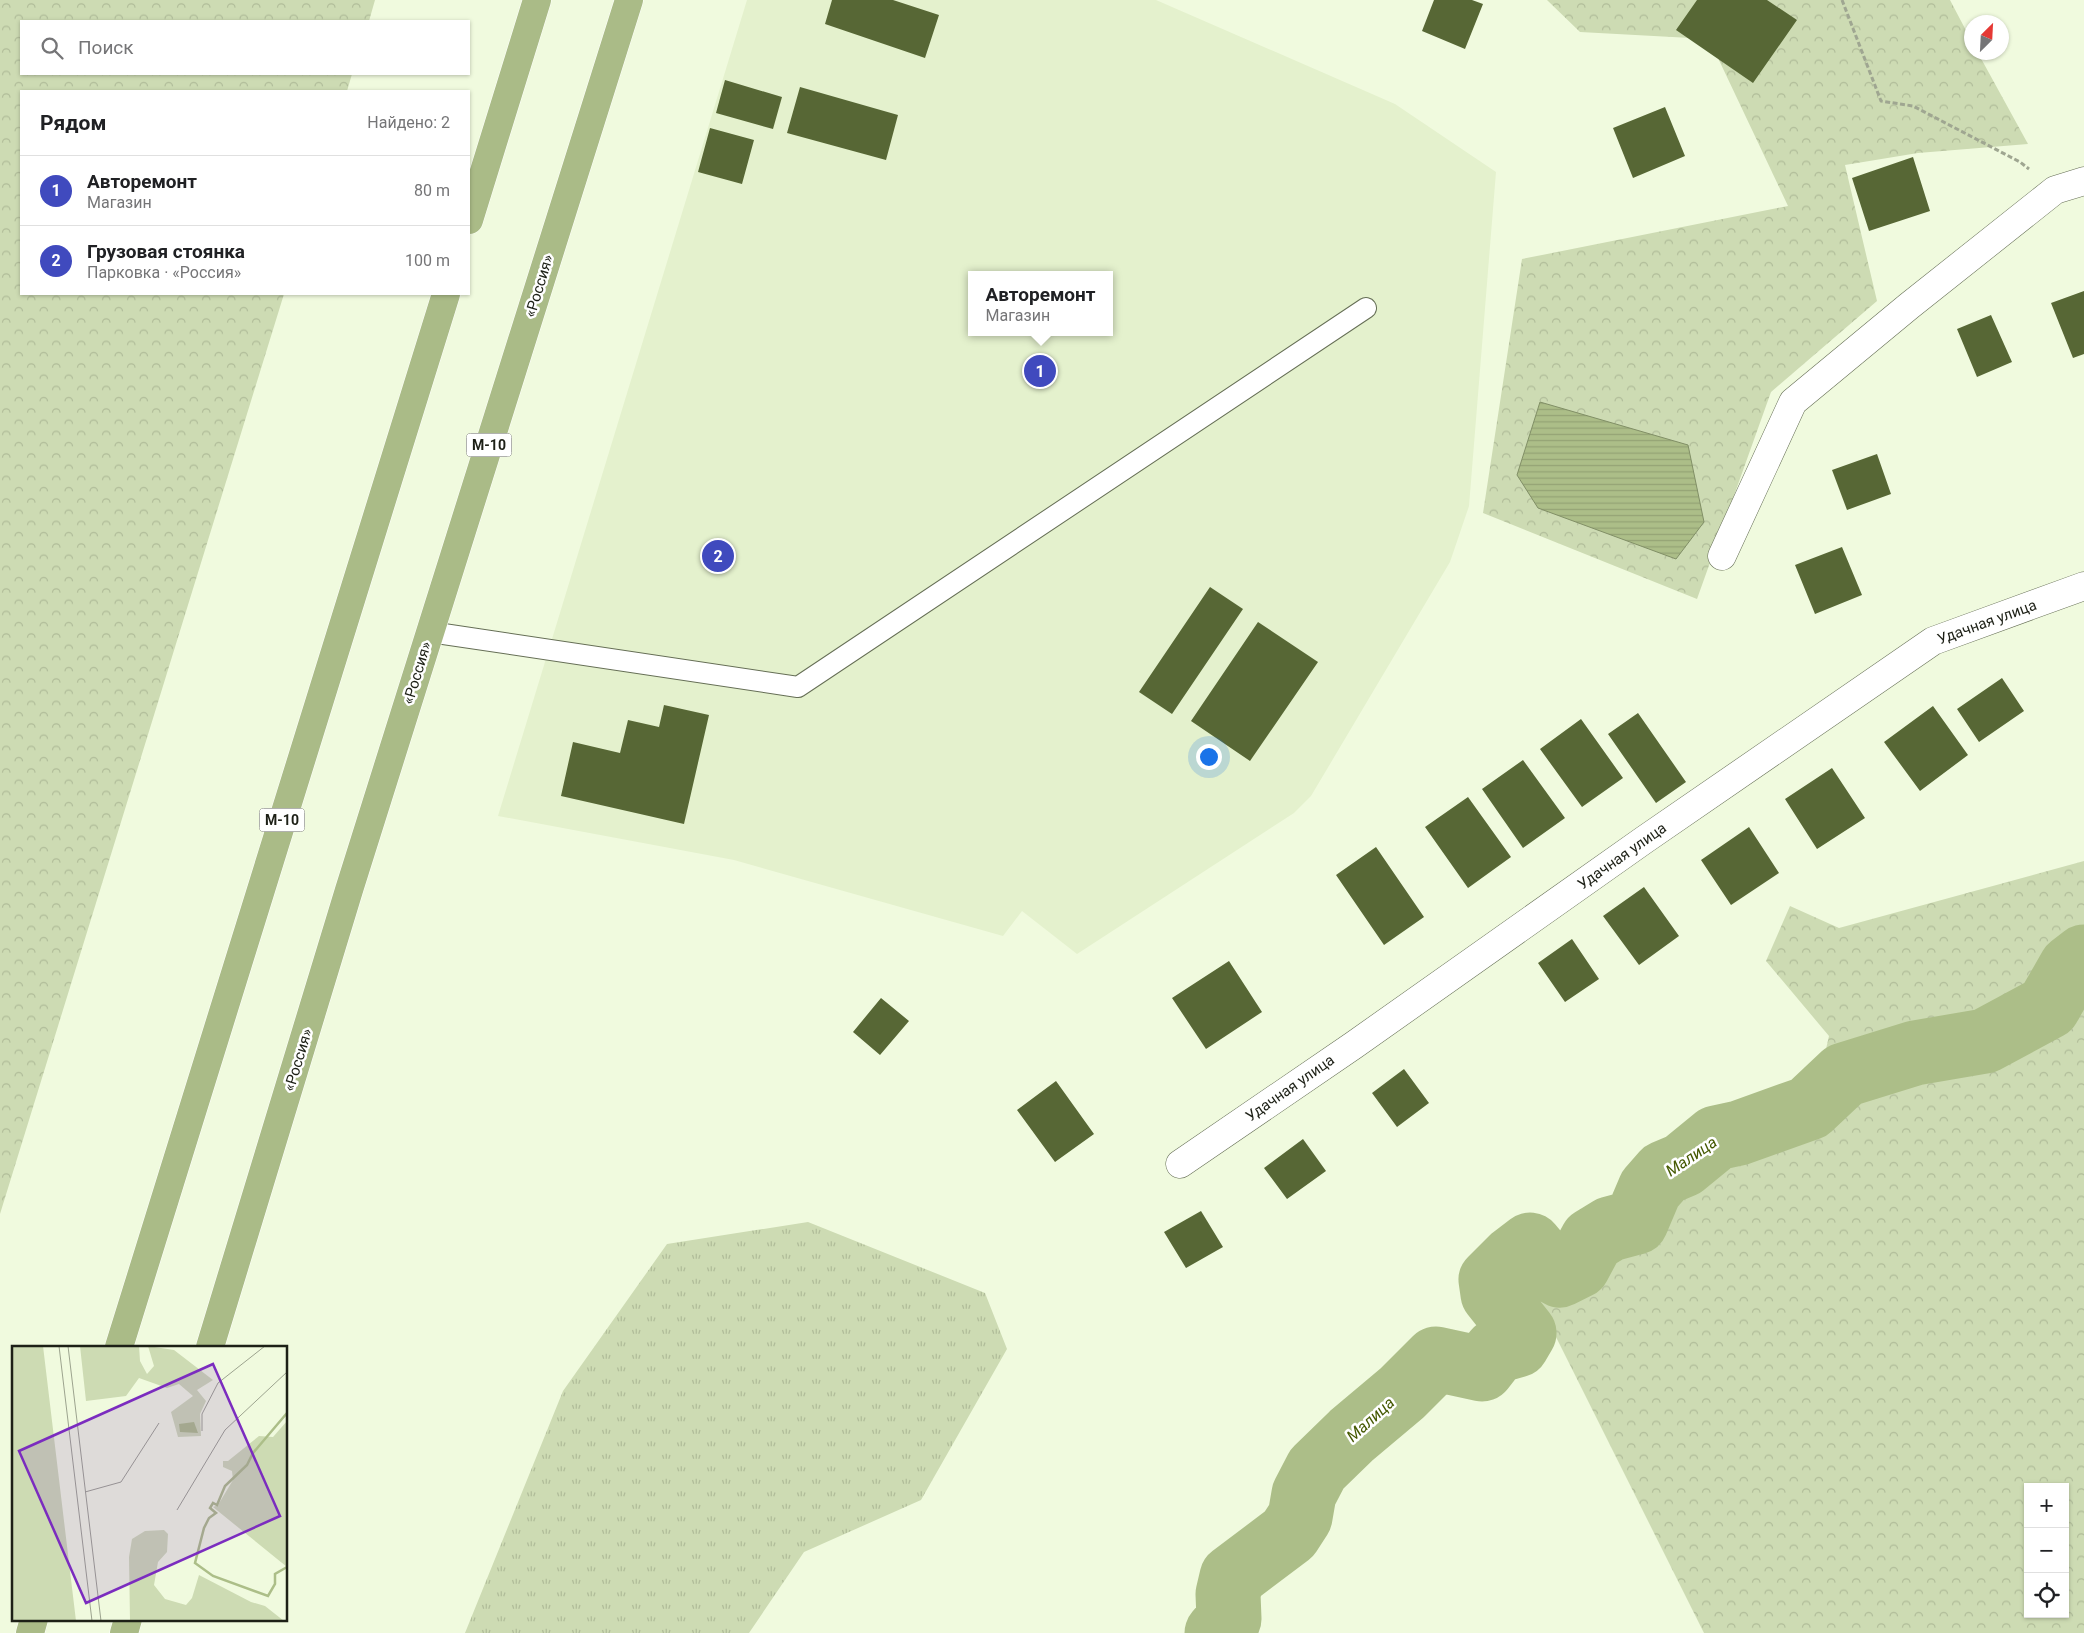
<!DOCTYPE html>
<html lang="ru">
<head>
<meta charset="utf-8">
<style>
  body { margin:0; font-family:Roboto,sans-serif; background:#f2f2f2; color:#202124 }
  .controls { position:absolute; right:15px; bottom:15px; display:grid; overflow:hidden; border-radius:0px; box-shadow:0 1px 4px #0004 }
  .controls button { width:45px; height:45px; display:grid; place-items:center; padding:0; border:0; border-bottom:1px solid #e0e0e0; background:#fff; color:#202124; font:25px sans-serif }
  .compass { position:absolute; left:1964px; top:15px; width:45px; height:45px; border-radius:50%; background:#fff; box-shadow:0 1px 4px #0004; rotate:24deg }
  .you { position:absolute; left:1208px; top:756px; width:18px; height:18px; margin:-12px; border:4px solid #fff; border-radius:50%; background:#1a73e8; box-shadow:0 0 0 8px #1a73e833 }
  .badge { display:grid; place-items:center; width:32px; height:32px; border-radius:50%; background:#404abe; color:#fff; font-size:16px; font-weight:700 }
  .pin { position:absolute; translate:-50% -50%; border:2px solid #fff; box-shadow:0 1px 5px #0006 }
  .popup { position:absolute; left:968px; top:271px; width:145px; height:65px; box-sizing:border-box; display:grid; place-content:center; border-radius:0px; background:#fff; filter:drop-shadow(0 1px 4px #0005); font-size:16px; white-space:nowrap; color:#757577 }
  .popup b { font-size:19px; color:#202124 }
  .popup::after { content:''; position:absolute; left:50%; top:100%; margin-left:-10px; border:10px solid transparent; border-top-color:#fff }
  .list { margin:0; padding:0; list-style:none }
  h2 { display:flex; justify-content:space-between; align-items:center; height:65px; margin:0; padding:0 20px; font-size:21px }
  h2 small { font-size:16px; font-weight:400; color:#757577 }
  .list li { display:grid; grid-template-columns:32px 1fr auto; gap:15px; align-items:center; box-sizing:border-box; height:70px; padding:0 20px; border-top:1px solid #e0e0e0 }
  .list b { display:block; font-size:19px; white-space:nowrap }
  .list p { margin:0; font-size:16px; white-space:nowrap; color:#757577 }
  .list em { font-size:16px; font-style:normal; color:#757577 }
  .icon { flex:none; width:28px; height:28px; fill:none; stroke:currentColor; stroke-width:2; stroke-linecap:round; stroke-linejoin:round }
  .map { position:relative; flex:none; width:2084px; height:1633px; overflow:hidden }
  .search { position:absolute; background:#fff; box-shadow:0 1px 4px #0004; left:20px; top:20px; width:450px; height:55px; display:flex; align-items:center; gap:12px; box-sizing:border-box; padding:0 18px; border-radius:0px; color:#757577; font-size:19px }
  .panel { position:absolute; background:#fff; box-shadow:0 1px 4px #0004; left:20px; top:90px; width:450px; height:205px; border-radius:0px }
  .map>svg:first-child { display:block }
</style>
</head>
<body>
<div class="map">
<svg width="2084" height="1633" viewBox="0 0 2084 1633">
  <defs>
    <pattern id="grass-tufts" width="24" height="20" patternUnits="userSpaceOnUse" patternTransform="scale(1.25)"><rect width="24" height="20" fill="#cddbb3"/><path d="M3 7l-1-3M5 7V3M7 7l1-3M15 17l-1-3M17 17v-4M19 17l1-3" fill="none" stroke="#b0bc99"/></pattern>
    <pattern id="forest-crowns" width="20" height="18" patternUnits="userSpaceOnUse" patternTransform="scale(1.25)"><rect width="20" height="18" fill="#cddbb3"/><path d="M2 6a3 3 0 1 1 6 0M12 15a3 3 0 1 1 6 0" fill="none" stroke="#b0bc99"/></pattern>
    <pattern id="water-rules" width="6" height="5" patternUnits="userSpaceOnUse" patternTransform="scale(1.25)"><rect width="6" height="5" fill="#acbe88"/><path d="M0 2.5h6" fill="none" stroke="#94a375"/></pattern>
  </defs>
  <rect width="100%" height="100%" fill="#f0fade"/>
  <path fill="#e4f1cd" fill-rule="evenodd" d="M747,0H1156L1395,104L1496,172L1469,506L1450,562L1311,796L1294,813L1077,954L1022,911L1003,936L734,860L498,816ZM971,275H1109V332H971Z"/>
  <path fill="url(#grass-tufts)" d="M808,1222L985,1293L1007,1349L921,1500L804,1552L749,1633H465L563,1391L667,1244Z"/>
  <path fill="url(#forest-crowns)" fill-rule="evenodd" d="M0,0H375L369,21H21V74H352L347,91H21V294H284L0,1214Z
    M1547,0H1950L1971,40L1972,52L1978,53L2028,144L1918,153L1845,165L1877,301L1771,392L1697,599L1483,513L1522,259L1788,206L1709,39L1580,32Z
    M2084,861V1633H1704L1555,1335L1516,1283L1568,1284L1598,1260L1641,1230L1673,1187L1725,1152L1809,1123L1829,1036L1766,961L1790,906L1839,928ZM2028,1487H2065V1614H2028Z"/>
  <path fill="url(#water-rules)" stroke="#818f66" d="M1540,402L1688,445L1704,522L1676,559L1538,508L1517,475Z"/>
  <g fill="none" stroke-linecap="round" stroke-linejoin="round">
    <path stroke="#acbe88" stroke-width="65" d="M1217,1633L1229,1619L1228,1594L1232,1577L1289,1534L1300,1517L1304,1494L1317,1469L1352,1435L1402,1393L1436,1359L1482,1369L1496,1351L1517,1345L1524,1333L1493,1294L1491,1280L1513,1258L1530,1245L1551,1270L1560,1275L1578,1266L1592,1240L1610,1229L1636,1222L1650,1189L1664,1173L1683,1165L1716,1138L1739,1133L1809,1108L1844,1075L1915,1053L1985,1041L2048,1007L2071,967L2084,957"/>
  </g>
  <path fill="#576735" d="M832,0H893L939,15L925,58L825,24Z
    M1434,0H1472L1483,4L1465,49L1422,31Z
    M1697,0H1767L1797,20L1753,83L1676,30Z
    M725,80L782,97L773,129L716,113Z
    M800,87L898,115L886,160L787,133Z
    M1665,107L1685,156L1633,178L1613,128Z
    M710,128L754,140L742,184L698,172Z
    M1913,157L1930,211L1869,231L1852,178Z
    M2084,291V354L2073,358L2051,303Z
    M1991,315L2012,362L1977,377L1957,329Z
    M1877,454L1891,494L1847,510L1832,470Z
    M1842,547L1862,595L1815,614L1795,565Z
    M1210,587L1243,609L1172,714L1139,692Z
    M1258,622L1318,662L1250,761L1191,721Z
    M2002,678L2024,711L1979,742L1957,709Z
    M664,705L709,715L684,824L561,796L573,742L620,753L628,720L659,727Z
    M1933,706L1968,755L1920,791L1884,742Z
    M1638,713L1686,782L1656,803L1608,734Z
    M1581,719L1623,778L1582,807L1540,749Z
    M1523,760L1565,818L1523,848L1482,789Z
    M1832,768L1865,818L1817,849L1785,799Z
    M1468,797L1511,857L1468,888L1425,827Z
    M1749,827L1779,873L1731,905L1701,860Z
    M1376,847L1424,917L1384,945L1336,875Z
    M1644,887L1679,936L1639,965L1603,916Z
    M1572,939L1599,979L1565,1002L1538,963Z
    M1229,961L1262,1012L1206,1049L1172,998Z
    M881,998L909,1021L880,1055L853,1032Z
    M1404,1069L1429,1103L1397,1127L1372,1093Z
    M1056,1081L1094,1134L1055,1162L1017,1110Z
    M1303,1139L1326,1171L1287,1199L1264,1168Z
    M1201,1211L1223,1247L1186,1268L1164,1232Z"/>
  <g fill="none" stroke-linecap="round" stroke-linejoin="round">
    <g stroke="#656e55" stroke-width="22">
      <path id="service" d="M430,632L798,687L1366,308"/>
    </g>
    <g stroke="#656e55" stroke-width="29">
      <path id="minor" d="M1722,556L1793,402L1909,306L2055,190L2084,181
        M1180,1164L1354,1045L1644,840L1933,641L2084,586"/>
    </g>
    <g stroke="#fff" stroke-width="29">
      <path id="trunk" d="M469,220L537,0
        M119,1347L446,294
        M210,1347L349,890L629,0
        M30,1633L34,1619
        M124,1633L128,1619"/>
    </g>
    <path stroke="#9fa691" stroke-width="3" stroke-dasharray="5 2.5" stroke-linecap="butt" d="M1842,0L1881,101L1913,106L2020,162L2029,169"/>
    <use href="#service" stroke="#fff" stroke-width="20"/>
    <use href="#minor" stroke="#fff" stroke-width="28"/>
    <use href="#trunk" stroke="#aabb87" stroke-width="28"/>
  </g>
  <g text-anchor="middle" stroke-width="5" stroke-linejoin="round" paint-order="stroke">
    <g fill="#fff" stroke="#61635c" stroke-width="1">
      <rect x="466.5" y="433.5" width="45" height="23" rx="4"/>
      <rect x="259.5" y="808.5" width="45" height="23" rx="4"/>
    </g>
    <g font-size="14" font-weight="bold" fill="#1d2016">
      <text x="489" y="450">М-10</text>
      <text x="282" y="825">М-10</text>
    </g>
    <g font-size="15" fill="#1d2016" stroke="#fff">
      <text transform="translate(539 286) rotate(-73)" y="5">«Россия»</text>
      <text transform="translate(1987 622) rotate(-20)" y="5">Удачная улица</text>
      <text transform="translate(417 673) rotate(-73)" y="5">«Россия»</text>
      <text transform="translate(1622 856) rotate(-35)" y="5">Удачная улица</text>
      <text transform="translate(298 1060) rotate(-73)" y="5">«Россия»</text>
      <text transform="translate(1290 1088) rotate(-35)" y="5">Удачная улица</text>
    </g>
    <g font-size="16" font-style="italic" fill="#455902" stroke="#fff">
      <text transform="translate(1691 1156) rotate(-34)" y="6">Малица</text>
      <text transform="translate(1370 1419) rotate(-42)" y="6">Малица</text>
    </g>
  </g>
  <g transform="translate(12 1346)">
    <rect width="275" height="275" fill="#f0fade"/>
    <path d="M152,184L156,188L155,206L146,216L142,239L153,253L174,259L180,252L187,229L239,256L253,260L272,275H118L117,211L120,193L133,185Z" fill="#cddbb3"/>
    <path d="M0,0H31L64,275H0ZM68,0H127L128,15L135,28L142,20L136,0L162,4L201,34L185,44L194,55L188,68L189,90L166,91L159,66L181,50L167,38L155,42L127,32L114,50L74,55ZM275,75V221L201,161L206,159L221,134L220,125L211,121V115H216L247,90L261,91Z" fill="#cddbb3"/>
    <path d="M182,76L186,87L168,86L167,78Z" fill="#acbe88"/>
    <path fill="none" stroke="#acbe88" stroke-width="2.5" d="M275,67L241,107L235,119L213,140L205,159L201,157L198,162L204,167L197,172L192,182L183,217L201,230L256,250L263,238V228L275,221"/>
    <path fill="none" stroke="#9ca38e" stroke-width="1" d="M47,0L80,275M56,0L89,275M190,85V68L206,37L253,0M73,146L109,136L147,77M165,164L213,84L275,26"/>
    <path fill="#7b2cbf" fill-opacity="0.15" stroke="#7b2cbf" stroke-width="2.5" d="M201,18L268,170L74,257L7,105Z"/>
    <rect width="275" height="275" fill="none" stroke="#1d2016" stroke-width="2.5"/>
  </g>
</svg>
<div class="controls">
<button>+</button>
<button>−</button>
<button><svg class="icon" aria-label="locate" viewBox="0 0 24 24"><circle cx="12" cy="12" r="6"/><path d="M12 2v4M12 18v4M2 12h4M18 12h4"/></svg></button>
</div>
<svg class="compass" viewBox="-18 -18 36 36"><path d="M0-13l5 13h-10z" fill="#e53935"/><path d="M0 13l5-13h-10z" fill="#757577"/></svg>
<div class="you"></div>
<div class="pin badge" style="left:1040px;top:371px">1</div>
<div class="popup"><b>Авторемонт</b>Магазин</div>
<div class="pin badge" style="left:718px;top:556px">2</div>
<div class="search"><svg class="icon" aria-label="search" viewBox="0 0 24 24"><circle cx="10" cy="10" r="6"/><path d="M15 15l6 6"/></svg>Поиск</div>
<section class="panel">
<h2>Рядом<small>Найдено: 2</small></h2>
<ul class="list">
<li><span class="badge">1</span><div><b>Авторемонт</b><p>Магазин</p></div><em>80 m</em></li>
<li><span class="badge">2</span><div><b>Грузовая стоянка</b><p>Парковка · «Россия»</p></div><em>100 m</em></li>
</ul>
</section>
</div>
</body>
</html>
